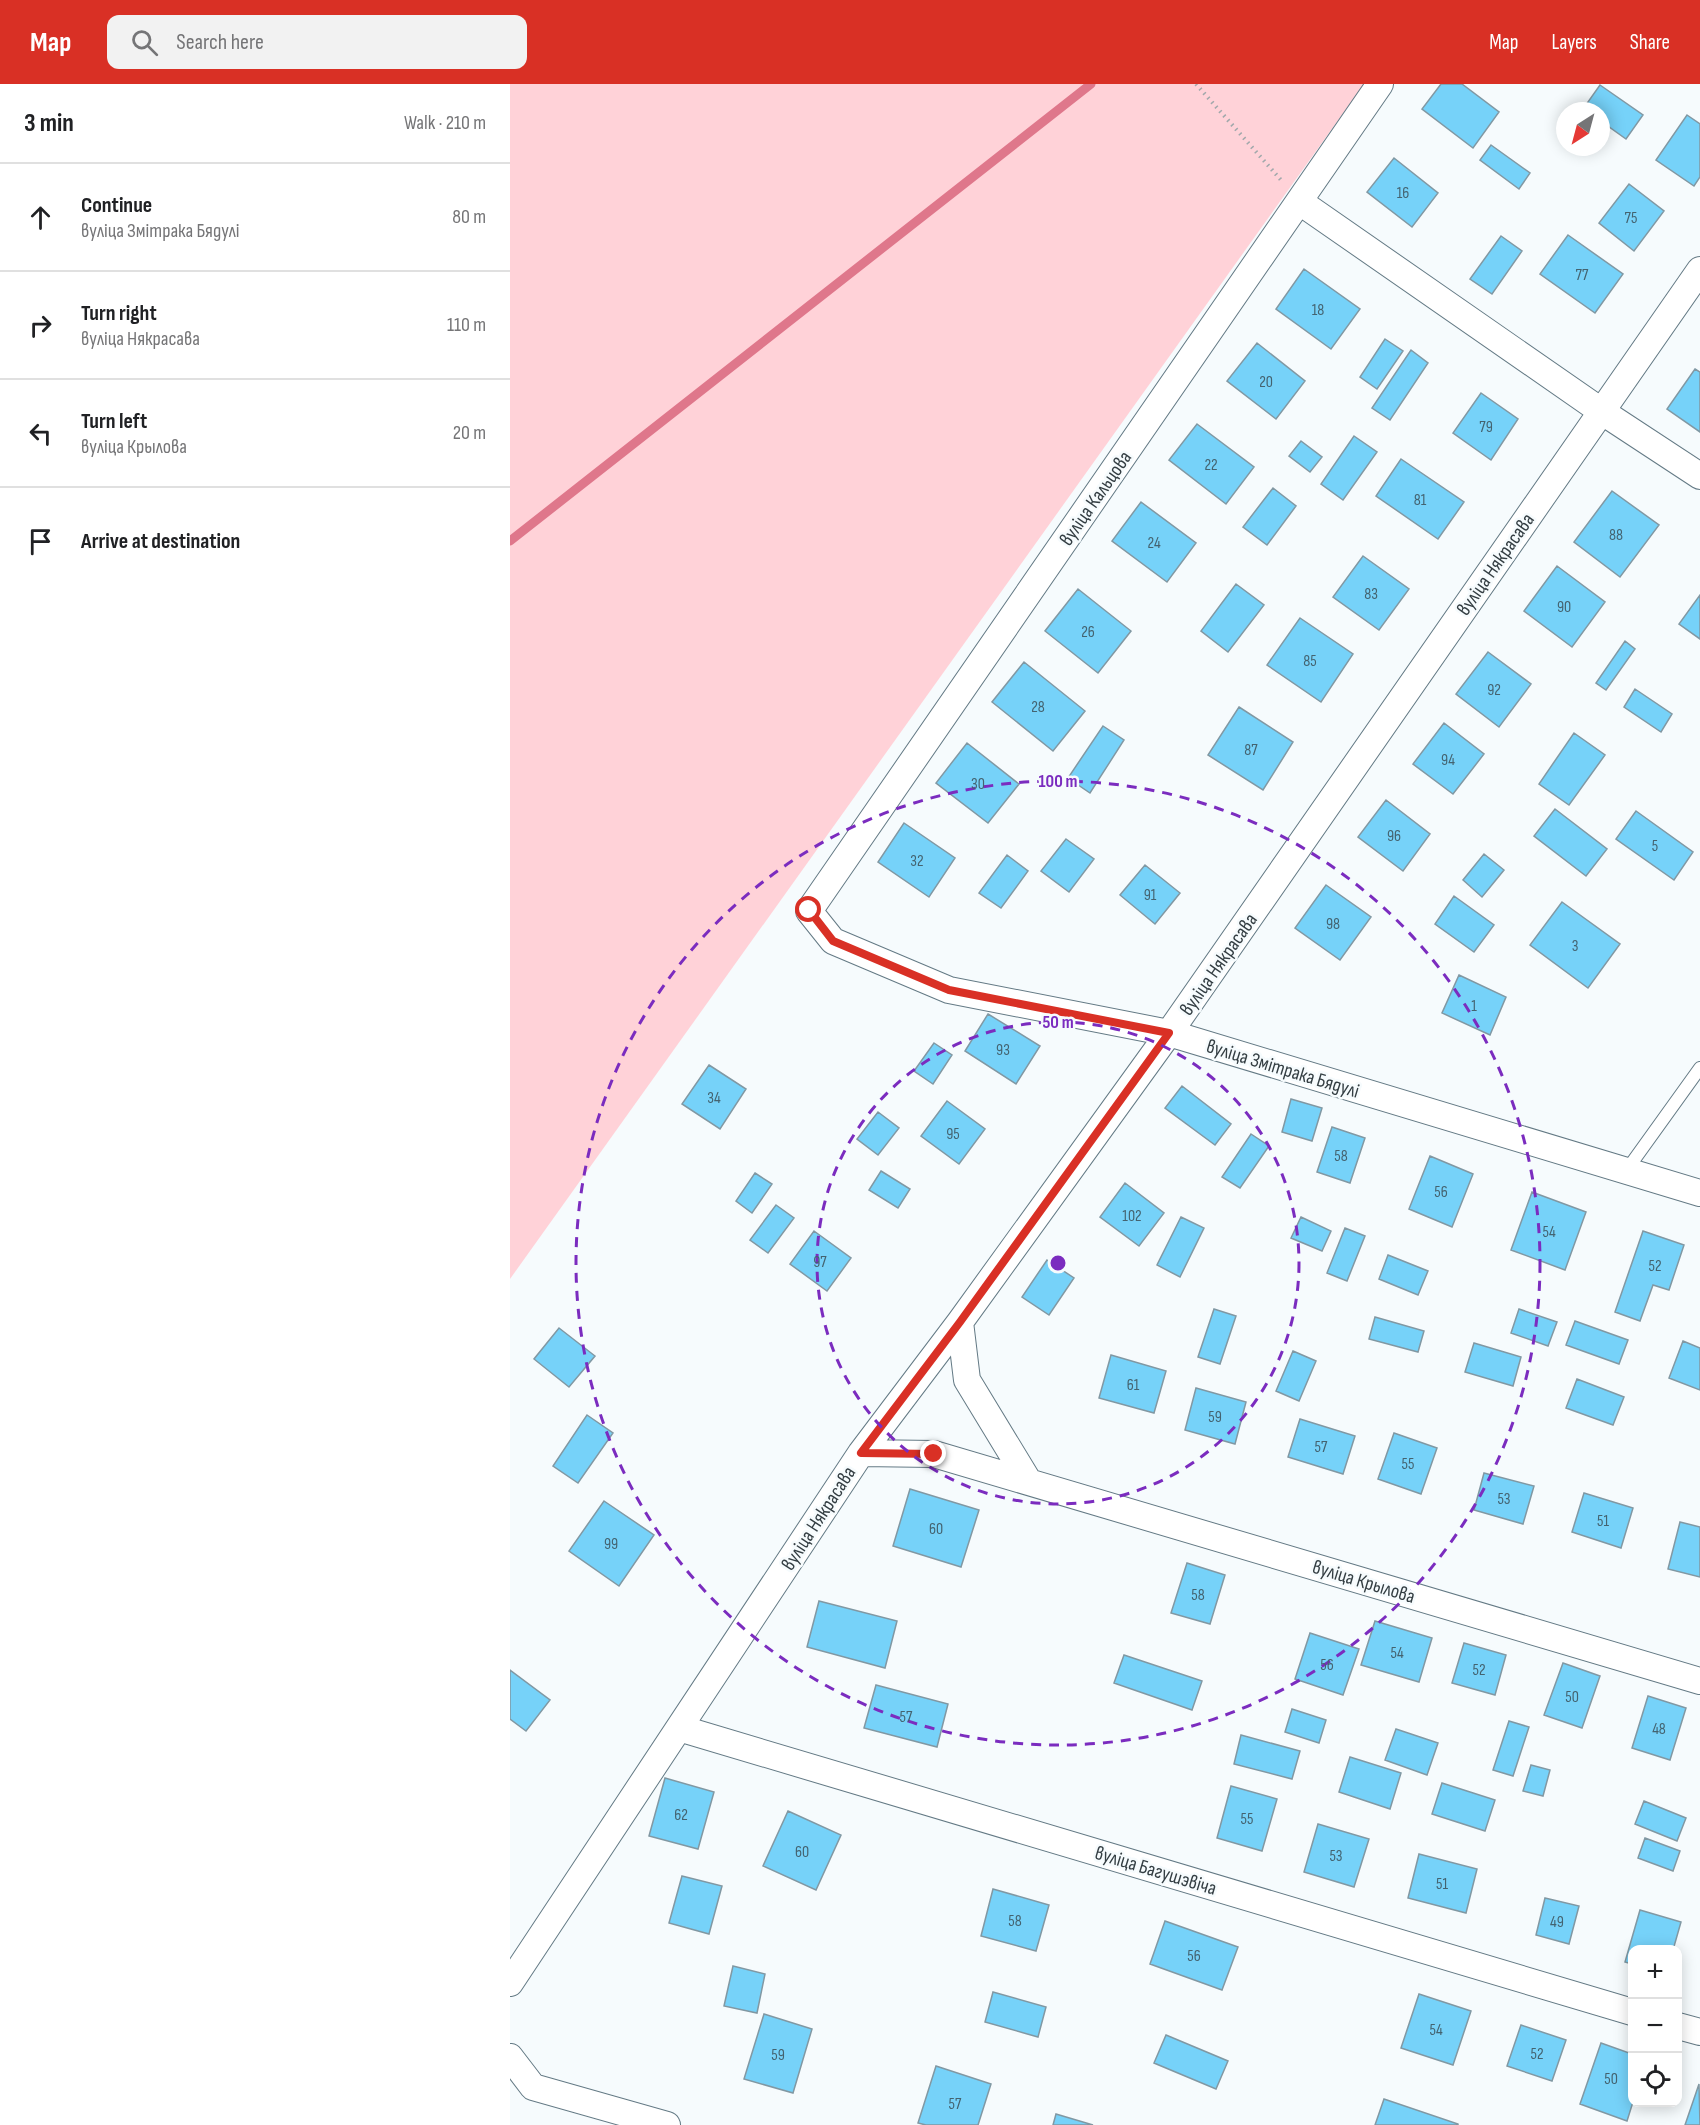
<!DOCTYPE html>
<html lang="en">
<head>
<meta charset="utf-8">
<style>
  body { margin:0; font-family:"Sofia Sans Condensed",sans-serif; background:#f2f2f2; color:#202124 }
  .controls { position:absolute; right:18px; bottom:18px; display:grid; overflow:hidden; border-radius:12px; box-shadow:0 3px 15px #0003 }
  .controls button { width:54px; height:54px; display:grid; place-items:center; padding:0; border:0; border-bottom:2px solid #e0e0e0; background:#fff; color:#202124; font:30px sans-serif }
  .compass { position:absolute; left:1046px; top:18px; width:54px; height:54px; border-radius:50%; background:#fff; box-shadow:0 3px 15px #0003; rotate:216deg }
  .stop { position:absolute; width:18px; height:18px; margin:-14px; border:4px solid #d93025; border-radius:50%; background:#fff }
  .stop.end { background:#d93025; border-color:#fff; box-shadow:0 2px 6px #0008 }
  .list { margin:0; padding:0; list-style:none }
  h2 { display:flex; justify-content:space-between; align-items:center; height:78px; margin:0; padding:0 24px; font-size:26px }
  h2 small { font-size:20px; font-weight:400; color:#757577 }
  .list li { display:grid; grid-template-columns:39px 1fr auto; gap:18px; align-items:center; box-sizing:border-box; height:108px; padding:0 24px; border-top:2px solid #e0e0e0 }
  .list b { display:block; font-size:22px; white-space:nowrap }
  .list p { margin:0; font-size:20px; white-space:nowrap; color:#757577 }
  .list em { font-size:20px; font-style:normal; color:#757577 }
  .icon { flex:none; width:33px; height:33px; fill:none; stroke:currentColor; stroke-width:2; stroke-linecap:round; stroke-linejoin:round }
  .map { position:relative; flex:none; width:1190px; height:2041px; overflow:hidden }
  header { display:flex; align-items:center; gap:36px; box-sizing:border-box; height:84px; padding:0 30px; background:#d93025; color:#fff }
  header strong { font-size:28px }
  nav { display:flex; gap:33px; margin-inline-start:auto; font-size:21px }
  .search { width:420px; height:54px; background:#f2f2f2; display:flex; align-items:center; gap:15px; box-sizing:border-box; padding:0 21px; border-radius:12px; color:#757577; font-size:22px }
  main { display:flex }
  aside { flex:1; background:#fff }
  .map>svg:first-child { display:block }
</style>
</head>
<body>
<header>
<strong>Map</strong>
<div class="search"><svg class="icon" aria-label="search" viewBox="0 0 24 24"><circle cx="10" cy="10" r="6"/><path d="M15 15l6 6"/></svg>Search here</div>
<nav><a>Map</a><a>Layers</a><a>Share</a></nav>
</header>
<main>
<aside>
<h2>3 min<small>Walk · 210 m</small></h2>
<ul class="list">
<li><svg class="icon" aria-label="ahead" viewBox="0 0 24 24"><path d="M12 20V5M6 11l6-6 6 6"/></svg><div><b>Continue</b><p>вуліца Змітрака Бядулі</p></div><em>80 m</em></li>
<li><svg class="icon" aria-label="right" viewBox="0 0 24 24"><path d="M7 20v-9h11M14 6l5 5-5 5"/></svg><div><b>Turn right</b><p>вуліца Някрасава</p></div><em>110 m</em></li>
<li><svg class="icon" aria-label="left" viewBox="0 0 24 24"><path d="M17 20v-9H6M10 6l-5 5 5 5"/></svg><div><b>Turn left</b><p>вуліца Крылова</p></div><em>20 m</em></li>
<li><svg class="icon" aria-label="arrive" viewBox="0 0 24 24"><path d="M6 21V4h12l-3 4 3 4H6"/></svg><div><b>Arrive at destination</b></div></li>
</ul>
</aside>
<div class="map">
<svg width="1190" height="2041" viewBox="0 0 1190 2041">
  <rect width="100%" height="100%" fill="#f6fbfd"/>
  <path fill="#ffd2d8" d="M0,0H854L0,1195Z"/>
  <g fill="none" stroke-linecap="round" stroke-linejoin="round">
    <path stroke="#df778b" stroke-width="9" d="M0,457L581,0"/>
  </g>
  <path fill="#76d2f9" stroke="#8198a3" stroke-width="1.5" d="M931,0H952L989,28L963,64L912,25Z
    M1090,1L1133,31L1116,55L1091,37V27H1076L1073,25Z
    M1177,31L1190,40V93L1184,102L1146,76Z
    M981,61L1020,89L1009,105L970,76Z
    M884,74L928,109L902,143L857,108Z
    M1119,100L1154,127L1124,167L1089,139Z
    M1058,151L1113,190L1085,229L1030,190Z
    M991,152L1012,167L982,210L960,195Z
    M794,185L850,225L821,265L766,225Z
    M875,255L893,267L867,305L850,293Z
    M747,259L795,297L766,335L717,297Z
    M901,266L918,279L880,336L862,324Z
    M1185,285L1190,288V348L1157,325Z
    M971,309L1008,335L981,376L943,349Z
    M687,340L744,383L716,420L659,376Z
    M844,352L867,368L833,416L811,400Z
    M791,357L812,373L800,388L779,372Z
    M891,375L954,418L928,455L866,412Z
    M763,404L786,422L757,461L733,443Z
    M1102,407L1149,441L1110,493L1064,458Z
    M631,418L686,459L657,498L602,457Z
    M853,472L899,505L869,546L823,513Z
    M1047,482L1095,518L1062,563L1014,527Z
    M726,500L754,521L718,568L691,547Z
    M568,505L621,547L588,589L535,547Z
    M1190,511V555L1169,540Z
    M790,534L843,570L811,618L757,581Z
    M1115,557L1125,565L1096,606L1086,599Z
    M978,568L1021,600L989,643L946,610Z
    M514,578L575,627L543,667L482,618Z
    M1125,605L1162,630L1151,648L1114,623Z
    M729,623L783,658L753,706L698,671Z
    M934,639L974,670L943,710L903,680Z
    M593,642L614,656L580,709L558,694Z
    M1064,649L1095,671L1059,721L1029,700Z
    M457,659L509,700L478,739L426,699Z
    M876,716L920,750L893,787L848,753Z
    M1045,725L1097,765L1076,792L1024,752Z
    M1126,727L1183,768L1164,796L1106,755Z
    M394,739L445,774L419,813L368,778Z
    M556,755L584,775L559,808L531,787Z
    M974,770L994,786L972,813L953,796Z
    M497,771L518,787L491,824L469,809Z
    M635,781L670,809L645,840L610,811Z
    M816,801L861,833L830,876L785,844Z
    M944,812L984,841L964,868L925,840Z
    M1052,818L1110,860L1078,904L1020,861Z
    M949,891L996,913L980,951L932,929Z
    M478,930L530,962L506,1000L455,967Z
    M424,959L442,971L423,1000L404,987Z
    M199,981L236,1005L210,1045L172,1020Z
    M672,1002L721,1040L705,1061L655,1024Z
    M781,1015L812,1024L802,1057L772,1048Z
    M437,1017L475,1045L449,1080L411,1052Z
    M368,1028L389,1044L368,1071L347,1055Z
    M822,1043L855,1054L840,1099L807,1088Z
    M741,1050L759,1062L730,1104L712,1093Z
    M920,1072L963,1090L942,1143L899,1125Z
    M371,1087L400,1105L388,1124L359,1106Z
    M245,1089L262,1100L242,1129L226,1117Z
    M615,1099L654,1129L629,1162L590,1133Z
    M1022,1108L1076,1128L1055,1186L1001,1166Z
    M266,1121L284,1134L258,1169L240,1156Z
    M671,1133L694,1144L670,1193L647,1181Z
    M791,1133L821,1147L812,1167L781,1154Z
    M835,1144L855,1152L837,1197L817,1189Z
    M304,1147L341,1174L317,1207L280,1180Z
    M1133,1147L1174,1161L1159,1206L1143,1201L1130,1237L1105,1228Z
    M878,1171L918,1187L908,1211L869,1195Z
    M537,1176L564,1194L539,1231L512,1213Z
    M704,1225L726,1232L710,1280L688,1273Z
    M1009,1225L1047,1238L1038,1262L1001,1249Z
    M865,1233L914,1247L908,1268L859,1255Z
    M1065,1237L1118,1256L1109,1280L1056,1261Z
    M49,1244L85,1272L59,1303L24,1275Z
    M1173,1257L1190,1264V1306L1159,1294Z
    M964,1259L1011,1273L1003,1302L955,1288Z
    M783,1267L806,1277L789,1317L766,1307Z
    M601,1271L656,1287L644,1329L589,1314Z
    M1067,1295L1114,1313L1103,1341L1056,1324Z
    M686,1304L736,1318L725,1360L675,1346Z
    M77,1331L103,1349L68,1399L43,1382Z
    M790,1335L845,1352L833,1390L778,1373Z
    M884,1349L927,1364L911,1410L868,1395Z
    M974,1389L1024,1402L1013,1440L964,1426Z
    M400,1405L469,1426L451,1483L383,1462Z
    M1074,1409L1123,1424L1111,1464L1062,1448Z
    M94,1417L144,1451L109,1502L59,1467Z
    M1170,1438L1190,1443V1493L1158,1485Z
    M677,1479L715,1491L700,1540L661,1529Z
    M309,1517L387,1537L375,1584L297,1563Z
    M865,1537L922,1554L909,1598L851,1581Z
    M800,1549L849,1565L833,1611L785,1595Z
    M954,1559L996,1571L985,1611L942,1599Z
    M614,1571L692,1597L682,1626L604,1599Z
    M1053,1579L1090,1592L1072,1644L1034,1631Z
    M0,1586L40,1616L16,1647L0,1635Z
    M366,1601L438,1620L427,1663L354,1644Z
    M1138,1612L1176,1624L1160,1676L1122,1664Z
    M782,1625L816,1636L809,1659L775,1648Z
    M999,1637L1019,1643L1003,1692L983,1686Z
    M886,1645L928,1659L917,1691L875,1676Z
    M731,1651L790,1667L782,1695L724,1680Z
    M840,1673L891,1689L880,1725L829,1708Z
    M1021,1681L1040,1686L1033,1712L1013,1707Z
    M155,1694L204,1708L188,1765L139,1752Z
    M932,1699L985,1716L975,1747L922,1730Z
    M721,1702L767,1715L752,1767L707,1754Z
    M1134,1717L1176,1734L1167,1757L1125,1740Z
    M278,1727L331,1751L306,1806L253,1782Z
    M808,1740L859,1755L844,1803L794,1788Z
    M1135,1754L1170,1767L1163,1787L1128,1774Z
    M909,1770L967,1785L956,1829L898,1814Z
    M172,1792L212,1802L199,1850L159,1839Z
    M483,1805L539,1821L526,1867L471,1852Z
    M1035,1814L1069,1822L1059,1860L1026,1851Z
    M1130,1826L1171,1838L1163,1866H1122V1880L1115,1878Z
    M655,1837L728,1863L712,1906L640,1880Z
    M223,1882L255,1890L247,1929L214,1922Z
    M483,1908L536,1923L528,1953L475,1938Z
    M909,1910L961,1927L943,1981L891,1964Z
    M254,1930L302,1945L283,2009L234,1995Z
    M1011,1941L1056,1956L1042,1997L997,1982Z
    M656,1951L718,1977L706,2005L644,1979Z
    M1091,1959L1122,1970L1123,2018L1117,2037L1070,2020Z
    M426,1982L481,2000L468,2041H416L408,2039Z
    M1189,2000L1190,2041H1175Z
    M874,2015L948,2040V2041H865Z
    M546,2030L583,2041H543Z"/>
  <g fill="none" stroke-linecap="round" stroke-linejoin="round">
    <g stroke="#647a85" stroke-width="14">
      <path id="service" d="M1116,1087L1190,984"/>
    </g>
    <g stroke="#647a85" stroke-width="28">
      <path id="minor" d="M870,0L299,827L323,857L439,906L659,949L1190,1109
        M790,118L1091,327L1190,392
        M450,1238L457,1296L519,1398
        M351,1369L424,1370L1190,1597
        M169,1644L1122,1928
        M0,1899L351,1369L450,1238L659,949L1190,186
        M1168,1942L1190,1948
        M0,1973L23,2003L157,2041"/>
    </g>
    <path stroke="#a1a8ab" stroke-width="4" stroke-dasharray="1.5 4.5" stroke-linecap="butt" d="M686,0L771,96"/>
    <use href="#service" stroke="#fff" stroke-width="12"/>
    <use href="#minor" stroke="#fff" stroke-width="26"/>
  </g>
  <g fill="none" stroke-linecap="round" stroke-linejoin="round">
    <path stroke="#d93025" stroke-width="8" d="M299,826L323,857L439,906L659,949L450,1238L351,1369L424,1370"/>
  </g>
  <g fill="none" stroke="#7b2cbf" stroke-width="3" stroke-dasharray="10 8">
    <circle cx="548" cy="1179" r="241"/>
    <circle cx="548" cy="1179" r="482"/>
  </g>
  <g text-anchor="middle" stroke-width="5" stroke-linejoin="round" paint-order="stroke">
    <g font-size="16" fill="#446370">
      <text x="893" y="114">16</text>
      <text x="1121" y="139">75</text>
      <text x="1072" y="196">77</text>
      <text x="808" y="231">18</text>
      <text x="756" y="303">20</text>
      <text x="976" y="348">79</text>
      <text x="701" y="386">22</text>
      <text x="910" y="421">81</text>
      <text x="1106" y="456">88</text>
      <text x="644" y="464">24</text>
      <text x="861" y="515">83</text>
      <text x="1054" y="528">90</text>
      <text x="578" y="553">26</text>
      <text x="800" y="582">85</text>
      <text x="984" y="611">92</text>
      <text x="528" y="628">28</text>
      <text x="741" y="671">87</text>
      <text x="938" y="681">94</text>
      <text x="468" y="705">30</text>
      <text x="884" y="757">96</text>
      <text x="1145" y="767">5</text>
      <text x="407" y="782">32</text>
      <text x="640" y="816">91</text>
      <text x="823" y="845">98</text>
      <text x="1065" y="867">3</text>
      <text x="964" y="927">1</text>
      <text x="493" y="971">93</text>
      <text x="204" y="1019">34</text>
      <text x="443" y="1055">95</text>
      <text x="831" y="1077">58</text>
      <text x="931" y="1113">56</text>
      <text x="622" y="1137">102</text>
      <text x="1039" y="1153">54</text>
      <text x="310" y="1183">97</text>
      <text x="1145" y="1187">52</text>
      <text x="623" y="1306">61</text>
      <text x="705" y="1338">59</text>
      <text x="811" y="1368">57</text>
      <text x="898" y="1385">55</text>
      <text x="994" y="1420">53</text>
      <text x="1093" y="1442">51</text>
      <text x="426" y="1450">60</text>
      <text x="101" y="1465">99</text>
      <text x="688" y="1516">58</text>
      <text x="887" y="1574">54</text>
      <text x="817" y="1586">56</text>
      <text x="969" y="1591">52</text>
      <text x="1062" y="1618">50</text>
      <text x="396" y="1638">57</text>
      <text x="1149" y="1650">48</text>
      <text x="171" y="1736">62</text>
      <text x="737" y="1740">55</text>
      <text x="292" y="1773">60</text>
      <text x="826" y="1777">53</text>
      <text x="932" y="1805">51</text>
      <text x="505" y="1842">58</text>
      <text x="1047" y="1843">49</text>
      <text x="684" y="1877">56</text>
      <text x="926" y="1951">54</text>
      <text x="1027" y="1975">52</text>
      <text x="268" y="1976">59</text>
      <text x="1101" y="2000">50</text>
      <text x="445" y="2025">57</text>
    </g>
    <g font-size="20" fill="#343e43" stroke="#f6fbfd">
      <text transform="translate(585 414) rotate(-55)" y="7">вуліца Кальцова</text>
      <text transform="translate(985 480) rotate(-55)" y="7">вуліца Някрасава</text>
      <text transform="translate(708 880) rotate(-55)" y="7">вуліца Някрасава</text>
      <text transform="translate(773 984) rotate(17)" y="7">вуліца Змітрака Бядулі</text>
      <text transform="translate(308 1434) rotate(-57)" y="7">вуліца Някрасава</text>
      <text transform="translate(854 1497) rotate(17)" y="7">вуліца Крылова</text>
      <text transform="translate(646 1786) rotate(17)" y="7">вуліца Багушэвіча</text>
    </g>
  </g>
  <circle cx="548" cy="1179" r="9" fill="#7b2cbf" stroke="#f6fbfd" stroke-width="3"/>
  <g font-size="18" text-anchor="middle" font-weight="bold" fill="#7b2cbf" stroke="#f6fbfd" stroke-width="5" stroke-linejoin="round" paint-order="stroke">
    <text x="548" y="703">100 m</text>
    <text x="548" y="944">50 m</text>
  </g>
</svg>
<div class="controls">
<button>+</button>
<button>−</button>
<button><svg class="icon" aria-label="locate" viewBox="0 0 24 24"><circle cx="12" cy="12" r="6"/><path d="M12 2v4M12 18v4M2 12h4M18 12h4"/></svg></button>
</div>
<svg class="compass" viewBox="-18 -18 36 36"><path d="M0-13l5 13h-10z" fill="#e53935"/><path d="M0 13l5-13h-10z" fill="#757577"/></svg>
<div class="stop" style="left:299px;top:826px"></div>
<div class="stop end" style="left:424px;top:1370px"></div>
</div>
</main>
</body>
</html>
